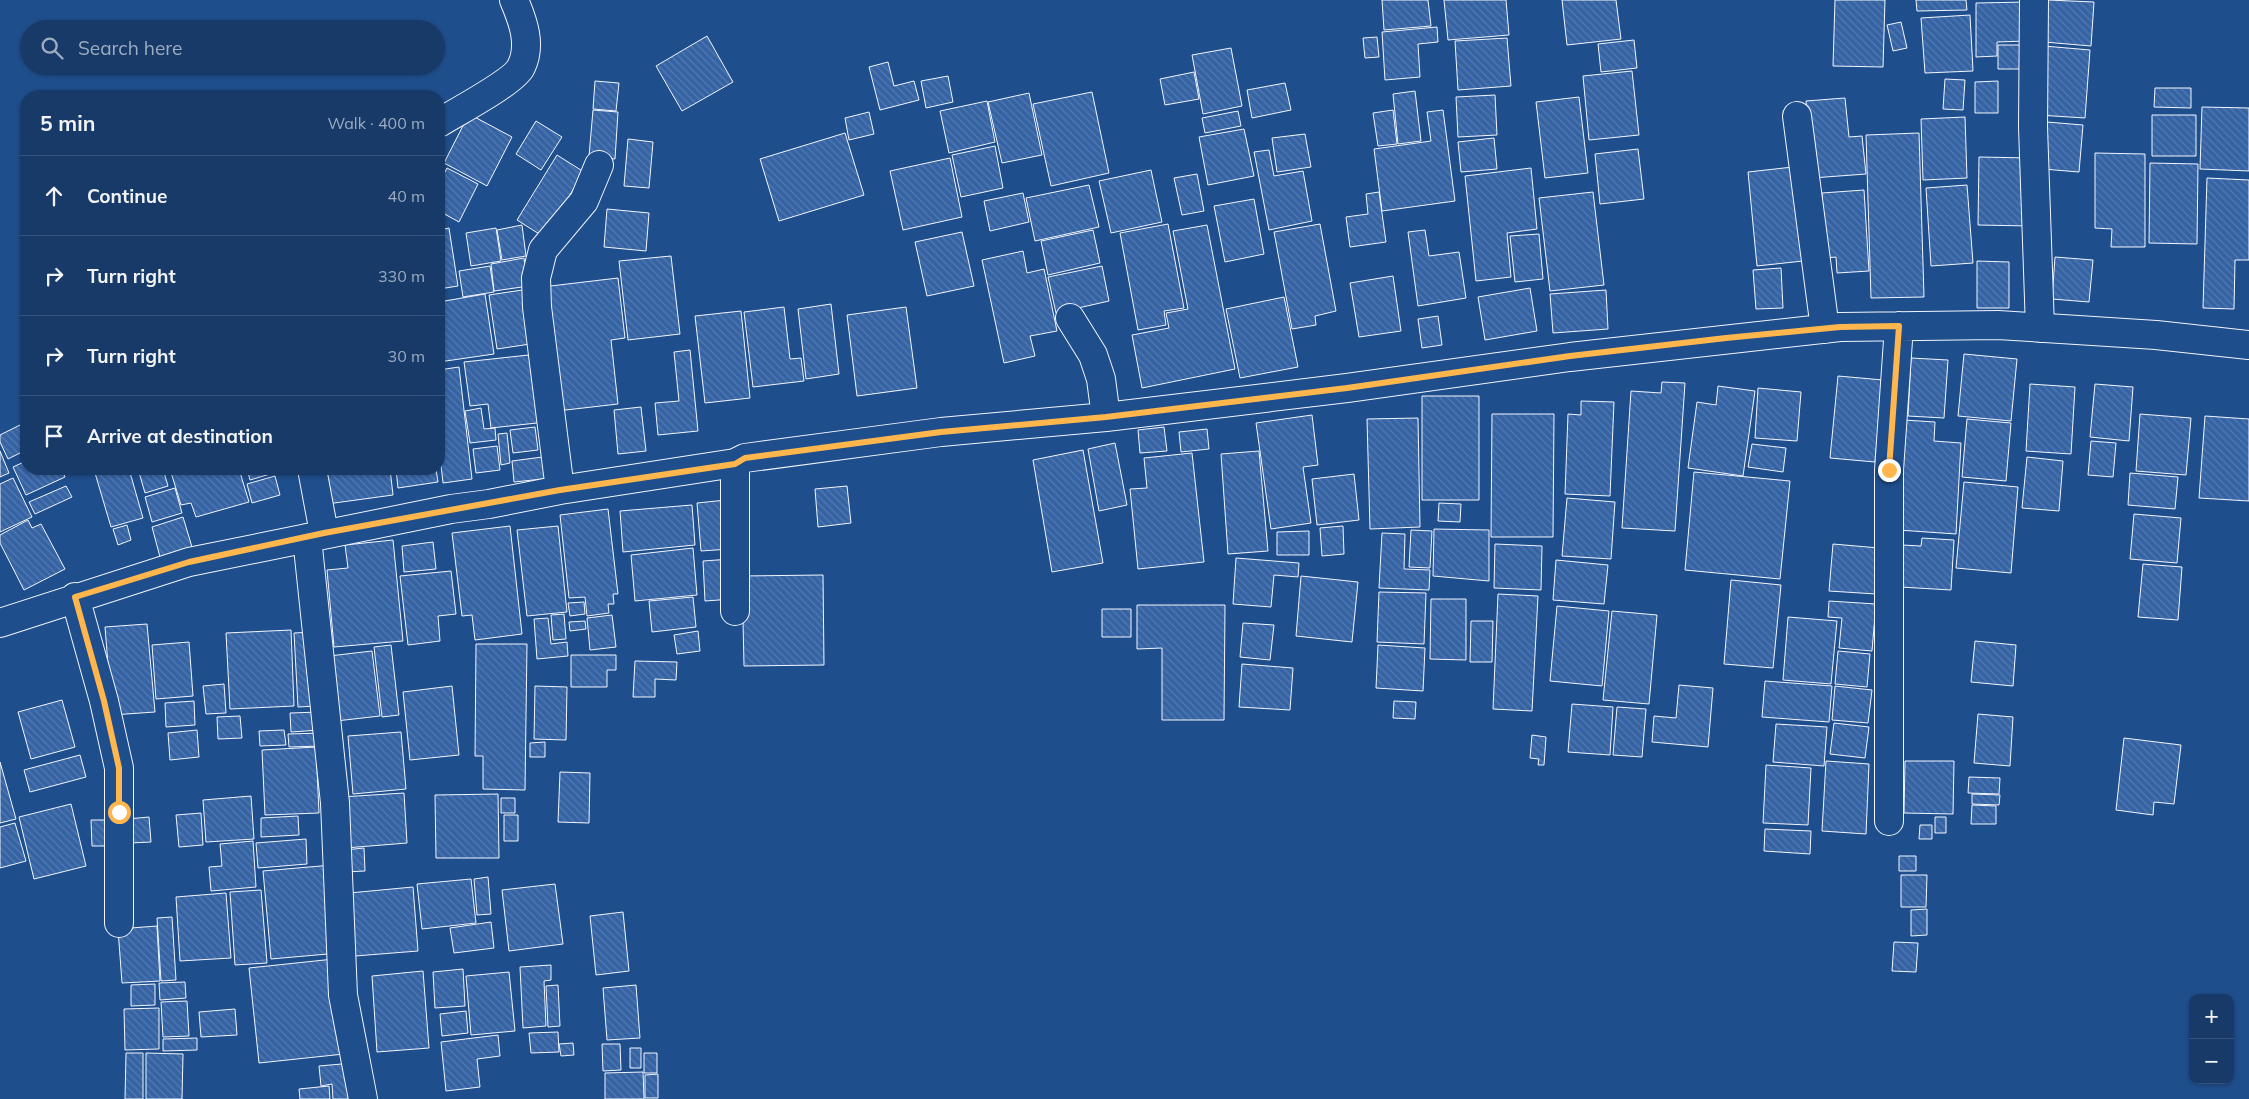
<!DOCTYPE html>
<html lang="en">
<head>
<meta charset="utf-8">
<style>
  body { margin:0; font-family:Mulish,sans-serif; background:#244571; color:#f1f3f6 }
  .controls { position:absolute; right:15px; bottom:15px; display:grid; overflow:hidden; border-radius:10px; box-shadow:0 1px 4px #0004 }
  .controls button { width:45px; height:45px; display:grid; place-items:center; padding:0; border:0; border-bottom:1px solid #36547d; background:#173a69; color:#f1f3f6; font:25px sans-serif }
  .stop { position:absolute; width:15px; height:15px; margin:-11px; border:4px solid #ffb74d; border-radius:50%; background:#fff }
  .stop.end { background:#ffb74d; border-color:#fff; box-shadow:0 1px 5px #0008 }
  .list { margin:0; padding:0; list-style:none }
  h2 { display:flex; justify-content:space-between; align-items:center; height:65px; margin:0; padding:0 20px; font-size:21px }
  h2 small { font-size:16px; font-weight:400; color:#9eadc0 }
  .list li { display:grid; grid-template-columns:32px 1fr auto; gap:15px; align-items:center; box-sizing:border-box; height:80px; padding:0 20px; border-top:1px solid #36547d }
  .list b { display:block; font-size:19px; white-space:nowrap }
  .list em { font-size:16px; font-style:normal; color:#9eadc0 }
  .icon { flex:none; width:28px; height:28px; fill:none; stroke:currentColor; stroke-width:2; stroke-linecap:round; stroke-linejoin:round }
  .map { position:relative; flex:none; width:2249px; height:1099px; overflow:hidden }
  .search { position:absolute; background:#173a69; box-shadow:0 1px 4px #0004; left:20px; top:20px; width:425px; height:55px; display:flex; align-items:center; gap:12px; box-sizing:border-box; padding:0 18px; border-radius:28px; color:#9eadc0; font-size:19px }
  .panel { position:absolute; background:#173a69; box-shadow:0 1px 4px #0004; left:20px; top:90px; width:425px; height:385px; border-radius:20px }
  .map>svg:first-child { display:block }
</style>
</head>
<body>
<div class="map">
<svg width="2249" height="1099" viewBox="0 0 2249 1099">
  <defs>
    <pattern id="building-back-hatch" width="6" height="6" patternUnits="userSpaceOnUse" patternTransform="scale(1.25)"><rect width="6" height="6" fill="#3563a3"/><path d="M-1 5l2 2M0 0l6 6M5-1l2 2" fill="none" stroke="#537ab1"/></pattern>
  </defs>
  <rect width="100%" height="100%" fill="#1f4e8c"/>
  <path fill="url(#building-back-hatch)" stroke="#f2f6ff" d="M1382,0H1428L1431,26L1384,30Z
    M1444,0H1506L1509,35L1448,40Z
    M1562,0H1616L1621,39L1567,45Z
    M1835,0H1885L1883,67L1833,66Z
    M1916,0H1966L1967,10L1917,11Z
    M2048,0L2094,2L2091,46L2044,42Z
    M2026,2V41L1997,42V56L1976,57V3Z
    M1970,15L1973,71L1925,73L1921,18Z
    M1901,22L1907,48L1893,51L1887,25Z
    M1437,27L1438,42L1418,44L1420,77L1385,80L1382,32Z
    M707,36L733,82L682,111L656,66Z
    M1377,37L1379,57L1365,58L1363,38Z
    M1507,38L1511,86L1458,90L1455,41Z
    M1634,40L1637,68L1601,72L1598,44Z
    M1998,45H2022V69H1998Z
    M2044,46L2090,50L2085,118L2038,115Z
    M1231,48L1242,106L1203,114L1192,55Z
    M888,62L894,86L914,81L919,100L880,110L869,67Z
    M1632,71L1639,135L1589,140L1583,76Z
    M1194,72L1199,99L1165,105L1160,79Z
    M948,76L953,102L926,108L921,81Z
    M1945,79L1965,80L1963,110L1943,109Z
    M595,81L619,83L616,111L593,109Z
    M1998,81V113H1975V82Z
    M1285,83L1291,110L1252,118L1247,90Z
    M2155,88H2191V108L2154,107Z
    M1415,91L1421,141L1398,144L1393,94Z
    M1092,92L1109,173L1051,186L1033,104Z
    M1029,93L1042,155L1002,163L988,102Z
    M1495,95L1497,135L1458,137L1456,97Z
    M1579,97L1588,173L1545,178L1536,102Z
    M1845,98L1849,137L1862,136L1866,174L1812,178L1806,101Z
    M987,101L995,142L949,153L940,111Z
    M2202,107L2249,108V171L2200,169Z
    M593,110L618,112L615,159L589,156Z
    M1393,110L1397,144L1378,146L1373,113Z
    M1443,110L1455,201L1382,211L1374,149L1431,141L1427,112Z
    M1238,111L1241,126L1205,133L1202,118Z
    M869,112L874,134L849,140L845,118Z
    M469,114L512,137L487,186L444,163Z
    M2152,115H2196V156H2152Z
    M1965,117L1967,178L1923,180L1921,119Z
    M536,121L562,137L541,170L516,154Z
    M2047,122L2083,125L2079,172L2043,169Z
    M1244,129L1254,176L1208,185L1199,137Z
    M845,133L864,195L779,221L760,159Z
    M1919,133L1924,297L1871,298L1866,135Z
    M1305,134L1311,167L1277,172L1272,138Z
    M1494,138L1497,169L1461,172L1458,142Z
    M628,139L653,142L649,188L624,186Z
    M995,146L1003,188L961,197L952,155Z
    M1638,149L1644,199L1600,204L1595,154Z
    M1269,150L1274,176L1303,171L1312,221L1269,230L1254,152Z
    M2095,153L2145,154V247H2111L2112,229L2095,228Z
    M557,155L584,172L544,237L517,220Z
    M1979,157L2031,158L2030,226L1978,225Z
    M950,158L962,217L903,230L890,171Z
    M2150,163L2198,164L2197,244L2149,243Z
    M1793,167L1803,261L1757,266L1748,172Z
    M447,168L478,184L459,222L439,211V184Z
    M1531,168L1537,229L1507,233L1511,277L1476,281L1465,176Z
    M1151,170L1162,222L1111,233L1099,181Z
    M1197,174L1204,211L1182,215L1174,178Z
    M2207,178L2249,180V260H2235L2234,309L2203,308Z
    M1089,185L1099,227L1035,241L1026,198Z
    M1967,185L1973,263L1931,266L1926,188Z
    M1864,190L1869,271L1837,273L1836,257L1826,258L1822,193Z
    M1379,192L1386,242L1350,247L1346,217L1368,214L1366,194Z
    M1593,192L1604,285L1550,291L1539,198Z
    M1023,193L1029,222L990,231L984,201Z
    M1254,199L1264,254L1225,262L1214,206Z
    M607,209L649,213L646,251L604,247Z
    M1168,224L1184,308L1164,311L1166,325L1138,330L1120,233Z
    M1320,224L1336,311L1315,316L1316,325L1292,329L1274,232Z
    M522,225L526,256L502,260L497,230Z
    M1207,225L1235,369L1142,388L1132,335L1169,328L1166,313L1188,309L1173,231Z
    M449,228L458,286L439,289V230Z
    M496,228L501,261L471,266L466,233Z
    M1093,230L1100,263L1048,275L1041,241Z
    M1425,230L1429,256L1459,252L1466,298L1418,306L1408,232Z
    M962,232L974,286L927,296L915,242Z
    M1539,234L1543,279L1515,282L1510,236Z
    M1023,251L1027,273L1044,269L1057,331L1030,336L1035,356L1004,363L982,260Z
    M671,256L680,334L628,340L619,261Z
    M2055,257L2093,260L2089,302L2052,299Z
    M524,258L529,286L494,291L491,264Z
    M1977,261L2009,262V308H1977Z
    M490,266L494,292L463,297L459,271Z
    M1102,266L1109,301L1056,313L1048,277Z
    M1781,268L1783,308L1756,309L1753,270Z
    M1393,276L1401,331L1359,337L1350,283Z
    M618,278L625,338L611,340L618,404L557,411L542,287Z
    M1530,288L1537,331L1485,340L1478,297Z
    M529,289L537,343L497,349L489,295Z
    M1606,290L1608,329L1553,333L1550,294Z
    M485,294L494,354L439,362V302Z
    M1284,297L1298,367L1240,378L1226,309Z
    M831,304L839,374L806,379L798,309Z
    M26,305V322L21,307Z
    M784,307L790,359L801,358L804,381L753,387L744,312Z
    M906,307L917,388L857,396L847,315Z
    M741,311L750,398L705,403L695,316Z
    M1438,316L1442,345L1422,348L1418,319Z
    M690,350L698,431L658,435L655,403L679,401L674,352Z
    M538,354L546,422L491,428L488,404L470,406L464,362Z
    M1964,354L2017,359L2011,421L1958,416Z
    M1911,358L1948,360L1944,418L1908,416Z
    M459,367L472,479L443,483L439,446V370Z
    M1838,376L1883,380L1875,462L1830,458Z
    M1662,382L1685,383L1675,531L1622,528L1631,391L1661,393Z
    M2030,384L2075,387L2071,454L2026,451Z
    M2095,384L2133,387L2129,441L2090,437Z
    M1718,386L1755,391L1743,476L1688,468L1697,402L1716,405Z
    M1758,388L1801,392L1797,441L1755,438Z
    M1422,396H1479V500H1422Z
    M1581,401L1614,402L1610,496L1565,494L1568,414L1581,415Z
    M641,407L646,451L618,454L614,410Z
    M481,408L484,429L495,428L496,440L470,443L465,411Z
    M1492,414H1554L1553,537H1491Z
    M2140,414L2191,418L2186,475L2136,471Z
    M1312,415L1318,465L1303,467L1311,523L1271,529L1256,423Z
    M2205,416L2249,419V501L2199,498Z
    M1418,418L1420,527L1370,529L1367,419Z
    M1967,419L2011,423L2006,481L1962,477Z
    M1904,420L1935,422L1934,441L1961,443L1956,534L1898,530Z
    M26,422V450L8,459L0,442V435Z
    M535,427L538,450L513,453L510,430Z
    M1164,427L1167,451L1140,453L1138,430Z
    M1207,429L1209,449L1181,452L1179,432Z
    M507,433L510,463L501,465L498,434Z
    M2091,441L2116,443L2113,477L2088,475Z
    M1115,443L1127,505L1099,511L1088,449Z
    M1752,444L1786,448L1783,472L1748,467Z
    M497,446L500,470L476,473L473,449Z
    M1083,450L1103,563L1052,572L1033,460Z
    M0,451L9,473L0,477Z
    M1259,451L1268,551L1228,554L1221,454Z
    M1192,453L1204,562L1138,569L1130,489L1147,488L1144,458Z
    M550,456L552,478L514,482L512,461Z
    M2027,457L2063,461L2059,511L2022,508Z
    M26,461V469H62L65,477L26,495L13,467Z
    M111,469H129L143,518L111,527L95,473Z
    M138,469H163L168,486L145,493Z
    M170,469H239L249,502L196,517L191,503L181,505Z
    M247,469H276L277,472L250,480Z
    M322,469H390L393,495L327,504Z
    M396,469H436L438,482L398,488Z
    M1694,472L1790,481L1780,579L1685,570Z
    M2130,473L2178,477L2175,509L2128,505Z
    M1354,474L1359,520L1317,525L1312,479Z
    M275,476L280,495L252,503L247,484Z
    M13,478L32,517L0,532V484Z
    M1964,482L2018,487L2011,573L1956,568Z
    M66,486L72,497L35,514L29,502Z
    M847,486L851,523L818,527L815,489Z
    M175,488L182,513L152,522L145,497Z
    M1567,498L1615,502L1611,559L1562,556Z
    M726,500L730,549L701,551L697,503Z
    M1439,503L1461,504L1460,522L1438,521Z
    M692,505L695,545L623,552L620,511Z
    M608,509L618,594H613L614,604H608L609,613L587,616L585,597L569,598L560,515Z
    M2134,514L2181,518L2177,563L2130,559Z
    M183,517L192,547L160,557L152,527Z
    M28,520L32,528L41,524L65,569L24,590L0,543V535Z
    M127,525L131,540L118,545L113,529Z
    M510,526L522,634L475,640L472,615L462,616L452,533Z
    M558,526L567,612L527,616L517,530Z
    M1343,526L1344,554L1322,556L1320,528Z
    M1434,529L1489,530V581L1433,576Z
    M1411,530L1432,531L1430,568L1409,567Z
    M1309,531V555H1277V532Z
    M1382,533L1405,534L1404,569L1430,570L1429,590L1379,588Z
    M1922,538L1954,540L1951,590L1900,587L1902,545L1921,546Z
    M393,540L403,641L334,647L327,570L348,568L345,545Z
    M433,542L436,569L404,572L402,546Z
    M1495,544L1542,546L1541,590L1494,588Z
    M1833,544L1879,548L1876,594L1829,591Z
    M693,548L697,595L635,601L631,555Z
    M1236,558L1299,563L1298,577L1274,575L1271,607L1233,604Z
    M731,559L733,599L705,601L703,561Z
    M1556,560L1608,565L1604,604L1553,600Z
    M2143,564L2182,567L2178,620L2138,617Z
    M451,571L456,614L438,616L440,641L408,645L400,576Z
    M823,575L824,665L744,666L742,576Z
    M1301,576L1358,582L1352,642L1296,636Z
    M1731,580L1781,585L1773,668L1724,664Z
    M1379,592L1426,593L1424,644L1377,642Z
    M1498,594L1538,596L1532,711L1493,709Z
    M693,597L696,627L652,632L649,601Z
    M1431,599H1466V660L1430,659Z
    M1829,601L1876,604L1872,651L1839,648L1842,618L1828,617Z
    M584,602L585,614L570,616L568,603Z
    M1137,605H1225L1224,720H1162V648L1137,649Z
    M1557,606L1609,611L1602,686L1550,681Z
    M1102,609H1131V637H1102Z
    M1612,611L1657,615L1649,704L1603,700Z
    M564,614L566,639L553,640L551,615Z
    M612,615L616,647L590,650L587,618Z
    M1788,617L1837,621L1831,684L1783,680Z
    M548,618L551,644L567,642L568,656L537,659L534,619Z
    M585,621L586,629L570,631L569,622Z
    M1471,621H1493L1492,662H1470Z
    M1243,623L1274,625L1270,660L1240,657Z
    M147,624L155,712L112,715L105,627Z
    M291,630L294,706L230,709L226,633Z
    M698,631L700,651L677,654L674,635Z
    M313,632L317,706L298,707L294,633Z
    M1975,641L2016,645L2013,686L1971,682Z
    M189,642L193,696L156,699L152,645Z
    M476,644H527L525,790L483,789V756H475Z
    M391,645L399,715L382,717L374,647Z
    M1378,645L1425,648L1423,691L1376,688Z
    M372,651L380,716L336,721L329,656Z
    M1838,651L1870,654L1867,687L1835,684Z
    M571,655H616V670H607V687H571Z
    M635,661L677,662L676,680L655,679V697H633Z
    M1242,664L1293,668L1290,710L1239,707Z
    M1765,681L1832,686L1829,722L1762,717Z
    M224,684L226,713L206,714L203,686Z
    M1679,685L1713,688L1708,747L1652,742L1654,716L1676,718Z
    M452,686L459,755L410,760L403,692Z
    M535,686L567,687L566,740L534,739Z
    M1835,686L1872,690L1868,723L1832,720Z
    M62,700L75,747L31,759L18,712Z
    M194,701L195,725L166,727L165,703Z
    M1394,701L1416,702L1415,719L1393,718Z
    M1572,704L1613,707L1610,755L1568,752Z
    M1617,707L1646,709L1642,757L1613,755Z
    M319,712L320,730L291,732L290,713Z
    M1978,714L2013,717L2010,766L1974,763Z
    M240,716L242,738L218,739L217,717Z
    M1834,723L1869,727L1865,758L1830,754Z
    M1776,724L1827,727L1824,766L1773,762Z
    M197,730L199,757L170,760L168,733Z
    M284,730L286,745L260,746L259,731Z
    M401,732L406,789L353,794L348,736Z
    M321,733V746L289,747L288,734Z
    M1532,735L1546,737L1544,765H1538L1539,759L1530,758Z
    M2124,738L2181,745L2174,804L2154,802L2153,815L2116,810Z
    M545,742V757H530V743Z
    M316,747L319,813L265,815L262,750Z
    M80,755L86,777L30,792L24,770Z
    M1826,761L1869,764L1866,834L1822,831Z
    M1905,761H1954L1953,814L1904,813Z
    M0,762L16,819L0,823Z
    M1766,765L1811,768L1808,825L1763,823Z
    M560,772L590,773L589,823L558,822Z
    M1969,777L2000,778L1999,794L1968,793Z
    M404,793L407,843L345,848L341,797Z
    M498,794L499,858H436L435,795Z
    M1972,794L2000,795L1999,805L1972,804Z
    M251,796L254,839L206,842L203,800Z
    M501,798H515V813H501Z
    M71,804L86,866L34,879L19,817Z
    M1972,805L1996,806V824H1971Z
    M201,813L203,845L179,847L176,815Z
    M504,815H518V841H504Z
    M298,816L299,835L261,837V818Z
    M149,817L151,842L129,843L127,819Z
    M1935,817H1946V833H1935Z
    M91,820H112L113,846H92Z
    M15,823L26,861L0,868V827Z
    M1920,825H1932V839H1919Z
    M1765,829L1811,831L1810,854L1764,851Z
    M306,839L307,864L258,868L256,843Z
    M253,841L256,887L211,891L209,867L222,866L220,844Z
    M364,848L365,871L345,872L344,850Z
    M1899,856H1916V871H1899Z
    M332,865L339,953L271,959L263,871Z
    M1901,875H1927L1926,907H1901Z
    M488,877L491,914L477,915L474,879Z
    M471,879L476,923L422,929L417,884Z
    M555,884L563,944L509,951L502,890Z
    M413,887L418,951L355,956L349,893Z
    M261,890L267,963L235,965L230,892Z
    M226,893L231,958L180,961L176,897Z
    M1927,909V935L1911,936V910Z
    M623,912L629,971L596,975L590,916Z
    M172,917L176,980L161,981L157,918Z
    M491,922L494,948L454,953L450,928Z
    M157,926L160,981L122,983L118,929Z
    M1894,942L1918,943L1916,972L1892,971Z
    M334,959L344,1054L259,1063L249,968Z
    M551,965V980L544,981L546,1026L523,1028L520,967Z
    M463,969L465,1006L435,1008L433,972Z
    M423,971L429,1048L377,1052L372,976Z
    M509,972L515,1031L471,1035L466,976Z
    M185,982L186,998L160,1000L159,983Z
    M155,984V1005L131,1006V985Z
    M558,985L560,1026L548,1027L546,986Z
    M636,985L640,1038L607,1040L603,988Z
    M187,1001L189,1036L163,1037L161,1002Z
    M159,1008V1049L125,1050L124,1009Z
    M235,1009L237,1035L201,1037L199,1012Z
    M466,1011L468,1033L442,1036L440,1014Z
    M558,1032L559,1052L531,1053L529,1033Z
    M498,1035L500,1056L477,1059L480,1087L446,1091L441,1042Z
    M197,1038V1050L163,1051V1039Z
    M573,1043L574,1055L561,1056L559,1044Z
    M602,1044H620L621,1070L603,1071Z
    M630,1048H641V1068H630Z
    M126,1053H143V1099H125Z
    M146,1053L183,1054L182,1099H146Z
    M644,1053H657V1073H644Z
    M353,1063L357,1099H333L332,1084L321,1086L319,1066Z
    M643,1072L644,1099H605V1073Z
    M658,1074V1098H645V1075Z
    M329,1086L330,1099H300L299,1089Z"/>
  <g fill="none" stroke-linecap="round" stroke-linejoin="round">
    <g stroke="#f2f6ff" stroke-width="30">
      <path id="minor" d="M2034,0L2033,127L2040,328
        M1797,116L1825,329
        M439,123C456,112 514,82 521,67C532,45 523,21 514,0
        M1070,318L1093,355L1101,379L1106,417
        M735,463V611
        M312,469L324,533
        M560,490L537,307L536,278L543,250L584,201L599,165
        M307,538L335,803L343,995L363,1099
        M75,597L104,701L119,768V923
        M0,623L189,562L451,509L489,504L560,490L735,463L745,458L941,432L1106,417L1347,388L1570,357L1840,327L1998,325L2156,335L2249,345
        M1889,821V470L1899,326"/>
    </g>
    <use href="#minor" stroke="#1f4e8c" stroke-width="28"/>
  </g>
  <g fill="none" stroke-linecap="round" stroke-linejoin="round">
    <path stroke="#ffb74d" stroke-width="6" d="M119,812V768L104,701L75,597L189,562L324,533L560,490L735,464L745,458L941,432L1106,417L1347,388L1570,356L1726,338L1840,327L1899,326L1889,470"/>
  </g>
</svg>
<div class="controls">
<button>+</button>
<button>−</button>
</div>
<div class="stop" style="left:119px;top:812px"></div>
<div class="stop end" style="left:1889px;top:470px"></div>
<div class="search"><svg class="icon" aria-label="search" viewBox="0 0 24 24"><circle cx="10" cy="10" r="6"/><path d="M15 15l6 6"/></svg>Search here</div>
<section class="panel">
<h2>5 min<small>Walk · 400 m</small></h2>
<ul class="list">
<li><svg class="icon" aria-label="ahead" viewBox="0 0 24 24"><path d="M12 20V5M6 11l6-6 6 6"/></svg><div><b>Continue</b></div><em>40 m</em></li>
<li><svg class="icon" aria-label="right" viewBox="0 0 24 24"><path d="M7 20v-9h11M14 6l5 5-5 5"/></svg><div><b>Turn right</b></div><em>330 m</em></li>
<li><svg class="icon" aria-label="right" viewBox="0 0 24 24"><path d="M7 20v-9h11M14 6l5 5-5 5"/></svg><div><b>Turn right</b></div><em>30 m</em></li>
<li><svg class="icon" aria-label="arrive" viewBox="0 0 24 24"><path d="M6 21V4h12l-3 4 3 4H6"/></svg><div><b>Arrive at destination</b></div></li>
</ul>
</section>
</div>
</body>
</html>
